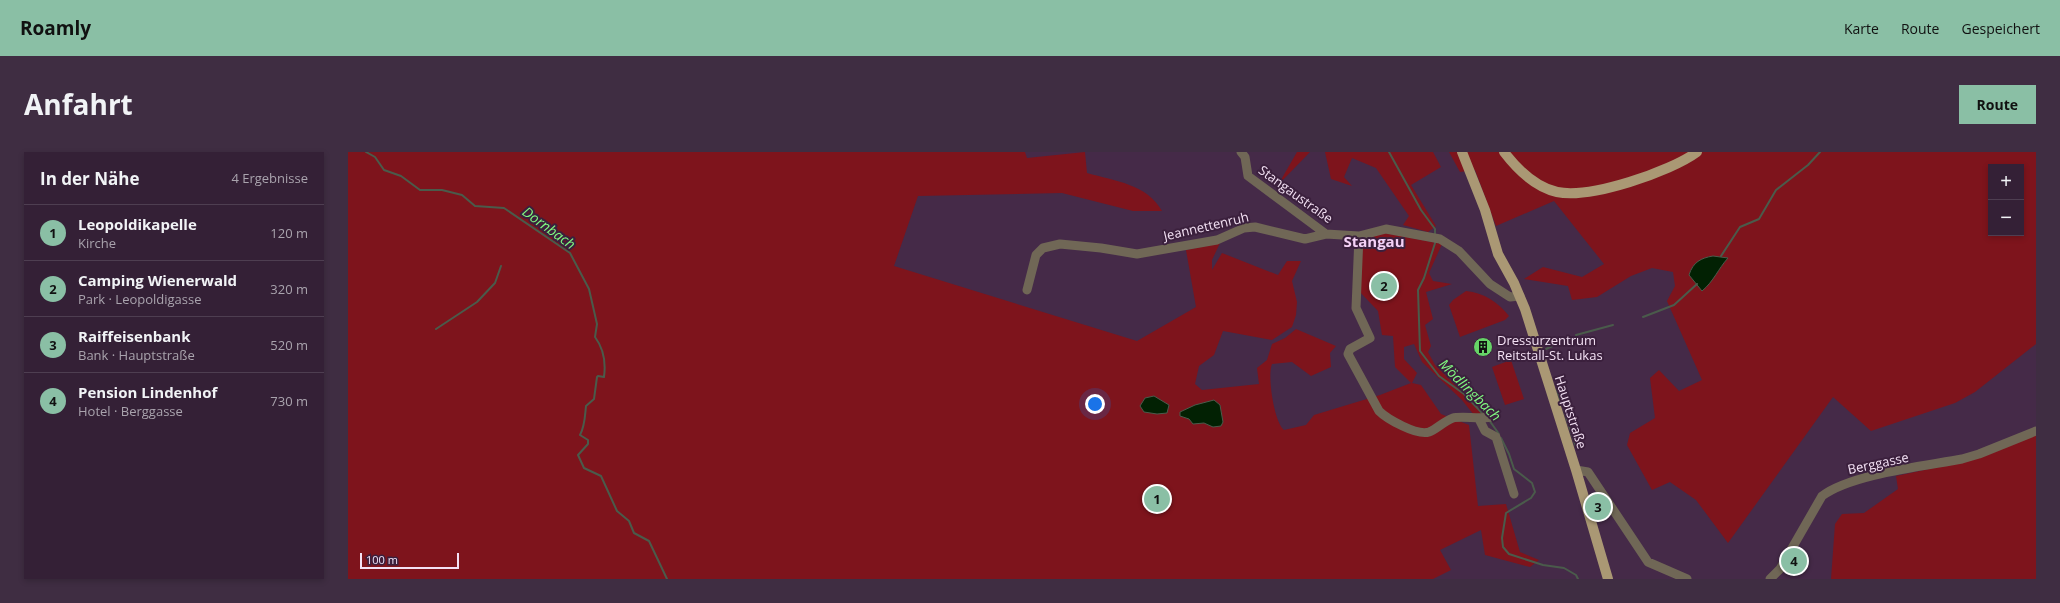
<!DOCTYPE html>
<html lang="de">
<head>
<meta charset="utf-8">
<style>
  body { margin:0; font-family:"Open Sans",sans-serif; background:#3f2d42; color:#f1f3f6 }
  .controls { position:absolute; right:12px; top:12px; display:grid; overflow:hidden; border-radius:0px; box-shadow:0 2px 6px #0003 }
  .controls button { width:36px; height:36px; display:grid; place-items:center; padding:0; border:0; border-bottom:1px solid #4e3e51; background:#342036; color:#f1f3f6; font:20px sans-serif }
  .scale { position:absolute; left:12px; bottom:10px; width:99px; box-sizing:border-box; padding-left:4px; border:2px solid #f3e1f4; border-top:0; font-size:11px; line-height:14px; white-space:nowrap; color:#f3e1f4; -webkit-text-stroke:3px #3b203d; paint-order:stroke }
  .you { position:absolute; left:747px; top:252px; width:14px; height:14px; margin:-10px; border:3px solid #fff; border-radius:50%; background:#1a73e8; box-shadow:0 0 0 6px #1a73e833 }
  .badge { display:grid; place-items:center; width:26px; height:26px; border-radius:50%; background:#8abfa5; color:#111; font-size:13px; font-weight:700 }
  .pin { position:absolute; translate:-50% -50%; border:2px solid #fff; box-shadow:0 1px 4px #0006 }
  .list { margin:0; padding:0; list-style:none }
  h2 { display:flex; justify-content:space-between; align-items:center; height:52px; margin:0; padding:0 16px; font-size:17px }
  h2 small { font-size:13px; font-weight:400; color:#a9a3ad }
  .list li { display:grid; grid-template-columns:26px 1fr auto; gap:12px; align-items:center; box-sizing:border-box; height:56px; padding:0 16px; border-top:1px solid #4e3e51 }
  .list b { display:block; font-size:15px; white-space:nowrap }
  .list p { margin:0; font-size:13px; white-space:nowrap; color:#a9a3ad }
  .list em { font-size:13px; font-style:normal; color:#a9a3ad }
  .map { position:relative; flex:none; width:1688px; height:427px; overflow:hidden; border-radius:0px }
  header { display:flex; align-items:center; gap:24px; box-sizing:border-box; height:56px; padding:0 20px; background:#8abfa5; color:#111 }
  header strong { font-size:19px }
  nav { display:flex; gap:22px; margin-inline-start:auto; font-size:14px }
  .intro { display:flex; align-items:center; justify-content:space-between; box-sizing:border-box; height:96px; padding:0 24px }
  h1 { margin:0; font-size:28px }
  .button { padding:10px 18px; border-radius:0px; background:#8abfa5; color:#111; font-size:14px; font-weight:700 }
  main { display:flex; gap:24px; padding:0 24px }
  aside { flex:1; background:#342036; border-radius:0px; box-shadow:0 2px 6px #0003 }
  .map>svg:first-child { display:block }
</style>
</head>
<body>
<header>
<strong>Roamly</strong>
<nav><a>Karte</a><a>Route</a><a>Gespeichert</a></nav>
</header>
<div class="intro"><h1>Anfahrt</h1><a class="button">Route</a></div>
<main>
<aside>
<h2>In der Nähe<small>4 Ergebnisse</small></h2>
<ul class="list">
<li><span class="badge">1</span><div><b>Leopoldikapelle</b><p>Kirche</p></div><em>120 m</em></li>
<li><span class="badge">2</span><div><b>Camping Wienerwald</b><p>Park · Leopoldigasse</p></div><em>320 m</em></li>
<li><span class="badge">3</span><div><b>Raiffeisenbank</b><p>Bank · Hauptstraße</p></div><em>520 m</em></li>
<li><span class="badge">4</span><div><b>Pension Lindenhof</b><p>Hotel · Berggasse</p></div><em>730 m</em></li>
</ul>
</aside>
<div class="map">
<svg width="1688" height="427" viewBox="0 0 1688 427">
  <rect width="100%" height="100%" fill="#452a48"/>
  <path fill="#7e141c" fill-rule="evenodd" d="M0,0H677L679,6L737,0L739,21C767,29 799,32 814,59H785L714,41L570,44L546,114L789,189L848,155L838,98L872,91L864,108V118L874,101L930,123L939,109H953L944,129L949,150L948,163L944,175L924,188L875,179L866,203L851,214L847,232L854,238L911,232L909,216L919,208L924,192L937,186L948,177L988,194L982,201L983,215L963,224L944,210L924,212C919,223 926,270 936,278L958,273L966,263L1032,243L1063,231L1047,215L1045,184L1034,183L1030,159L1010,138L1014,86L1037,81L1094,92L1081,121L1085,129L1104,132L1078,140L1085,167L1077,173L1083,194L1080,200L1087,213L1136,261L1126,263L1114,248L1074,210L1066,192L1056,195V207L1069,221L1064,231L1073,233L1093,262L1121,273L1130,354L1158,352L1172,400L1191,408L1182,415L1137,403L1133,378L1092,398L1103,418L1085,427H0Z
    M949,0H962L930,33Z
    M977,0H1085L1093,15L1063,33L1088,74L1080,80L1055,73L1061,64L1028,16L1004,6L996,25L1004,34L983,27Z
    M1101,0H1688V192L1627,240L1607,251L1523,279L1485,245L1380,391L1348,348L1322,330L1304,338L1279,293L1282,281L1307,266L1302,226L1311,218L1331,239L1354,228L1319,149L1327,134L1325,120L1304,116L1283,124L1249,145L1224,148L1220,134L1176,127L1195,115L1234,125L1256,112L1206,49L1148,74L1127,18L1112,20ZM1643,15H1673V81H1643Z
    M1118,139C1136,141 1150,150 1161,164L1157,168L1112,185L1101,153L1105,148Z
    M1163,208L1176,247L1157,253L1144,215Z
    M1688,283V427H1483L1487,372L1494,362L1516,361L1550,337L1548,324L1600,313Z"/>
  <path fill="#022103" stroke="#4a5b4b" d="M1365,104L1380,106C1370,117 1366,129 1354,139L1341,123C1345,110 1353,106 1365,104Z
    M806,244L821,253L819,261L809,262L796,260L792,254L797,246Z
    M866,248L872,253L875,270L873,274L865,275L856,271L845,272L841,267L832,264V260L847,253Z"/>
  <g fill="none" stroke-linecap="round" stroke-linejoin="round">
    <path stroke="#4a5b4b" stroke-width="2" d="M18,0L27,5L36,18L53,24L72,38H94L114,43L127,54L156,56L222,101L241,137L249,172L247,185C256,197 258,210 256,225L250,224L249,225L246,247L238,254C237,263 237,274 232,283L240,288V292L230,303L236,316L253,324L269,359L281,369L286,381L301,389L319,427
      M1041,0L1073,58L1087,77V84
      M1088,88L1076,126L1070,138L1072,199L1091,224L1116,242L1135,262
      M1373,104L1392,75L1411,67L1428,38L1460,13L1472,0
      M1295,165L1326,153L1349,132
      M88,177L129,150L147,131L153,114
      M1228,183L1265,173
      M1198,197L1219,187
      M1209,238L1213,252
      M1216,259L1228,295
      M1141,268L1151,282
      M1153,286L1161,302L1166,317L1184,331L1187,340L1183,346L1158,361L1154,386L1155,395L1161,402L1195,413L1216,416L1228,423L1230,427"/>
    <path stroke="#706756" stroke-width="9" d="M893,0L897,5L900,24L978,82L1011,84L1038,77L1092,87L1111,99L1142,132L1162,145L1172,144
      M1011,84L1008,156L1022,186L1002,197L1000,202L1031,259C1039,267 1069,284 1081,280C1089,277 1096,269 1105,266C1111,264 1134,267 1145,265
      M679,138L688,103L695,96L712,92L753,96L789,102L869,88L896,76L907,75L957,87L978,82
      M1131,267L1137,279L1148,285L1166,342
      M1228,318L1240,320L1300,410L1339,427
      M1422,427L1432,417L1474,344C1503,322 1577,314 1614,307L1631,302L1688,279"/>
    <path stroke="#aa9874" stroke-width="10" d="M1114,0L1137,58L1150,102L1166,131L1177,157L1228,318L1260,427
      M1156,0C1169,17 1187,35 1209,40C1242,47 1322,20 1349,0"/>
  </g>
  <defs>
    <g id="building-disc" transform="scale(1)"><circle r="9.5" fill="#66d467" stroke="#3b203d"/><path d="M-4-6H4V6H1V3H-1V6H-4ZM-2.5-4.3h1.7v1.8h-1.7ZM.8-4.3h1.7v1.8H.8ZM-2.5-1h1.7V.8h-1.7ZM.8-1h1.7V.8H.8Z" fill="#111"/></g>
  </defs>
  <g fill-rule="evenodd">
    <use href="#building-disc" x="1135" y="195"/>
  </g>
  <g text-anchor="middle" stroke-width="4" stroke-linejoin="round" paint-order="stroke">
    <g font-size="13" fill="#f3e1f4" stroke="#3b203d">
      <text transform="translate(948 42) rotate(36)" y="5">Stangaustraße</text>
      <text transform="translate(858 74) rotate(-13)" y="5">Jeannettenruh</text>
      <text transform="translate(1223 260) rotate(72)" y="5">Hauptstraße</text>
      <text transform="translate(1530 311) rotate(-12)" y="5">Berggasse</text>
    </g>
    <g font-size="13" fill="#f3e1f4" stroke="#3b203d" text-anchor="start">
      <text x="1149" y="193">Dressurzentrum<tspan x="1149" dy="15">Reitstall-St. Lukas</tspan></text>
    </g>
    <g font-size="14" font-style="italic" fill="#81fa81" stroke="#3b203d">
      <text transform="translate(201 76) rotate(36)" y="5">Dornbach</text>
      <text transform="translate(1122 238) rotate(45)" y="5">Mödlingbach</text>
    </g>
    <g font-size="15" font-weight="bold" fill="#f4d1f6" stroke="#3b203d">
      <text x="1026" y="95">Stangau</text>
    </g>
  </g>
</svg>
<div class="controls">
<button>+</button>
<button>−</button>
</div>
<div class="scale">100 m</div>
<div class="you"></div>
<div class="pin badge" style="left:809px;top:347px">1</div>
<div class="pin badge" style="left:1036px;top:134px">2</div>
<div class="pin badge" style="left:1250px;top:355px">3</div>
<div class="pin badge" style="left:1446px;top:409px">4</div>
</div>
</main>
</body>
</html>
